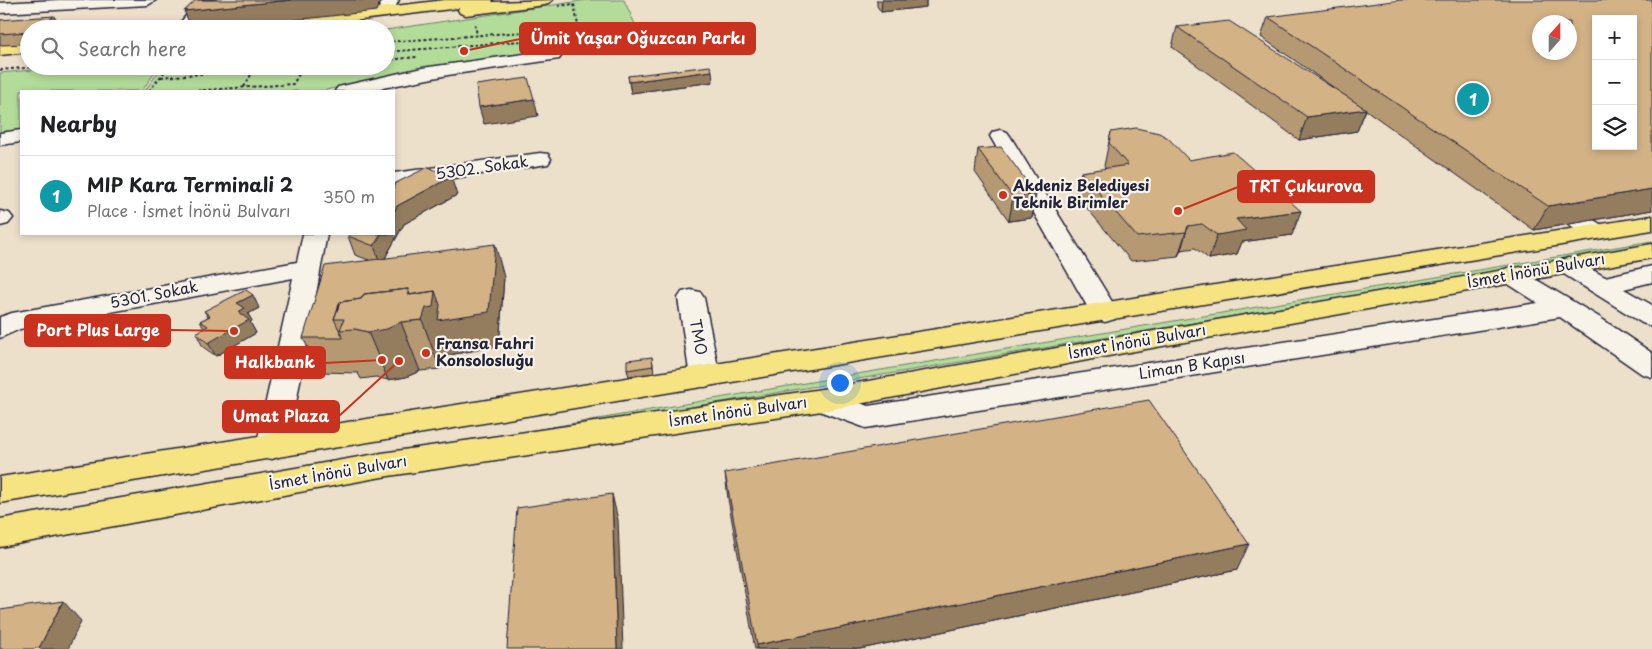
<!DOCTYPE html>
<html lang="en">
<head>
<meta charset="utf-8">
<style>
  body { margin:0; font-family:"Playpen Sans",sans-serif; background:#f2f2f2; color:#202124 }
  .controls { position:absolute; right:15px; top:15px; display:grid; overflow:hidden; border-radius:0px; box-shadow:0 2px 8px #0003 }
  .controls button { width:45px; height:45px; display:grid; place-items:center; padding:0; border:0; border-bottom:1px solid #e0e0e0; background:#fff; color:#202124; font:25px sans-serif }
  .compass { position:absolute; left:1532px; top:15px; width:45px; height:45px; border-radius:50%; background:#fff; box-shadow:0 2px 8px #0003; rotate:21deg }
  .you { position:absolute; left:839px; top:382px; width:18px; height:18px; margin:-12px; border:4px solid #fff; border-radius:50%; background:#1a73e8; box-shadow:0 0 0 8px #1a73e833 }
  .badge { display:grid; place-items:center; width:32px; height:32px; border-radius:50%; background:#c8321e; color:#fff; font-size:16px; font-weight:700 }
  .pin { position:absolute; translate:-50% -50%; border:2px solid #fff; box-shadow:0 1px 5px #0006 }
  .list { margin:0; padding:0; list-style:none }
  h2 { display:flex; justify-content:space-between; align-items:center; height:65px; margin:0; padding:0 20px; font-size:21px }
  h2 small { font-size:16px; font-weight:400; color:#757577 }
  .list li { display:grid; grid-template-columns:32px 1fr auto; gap:15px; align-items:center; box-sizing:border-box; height:80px; padding:0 20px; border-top:1px solid #e0e0e0 }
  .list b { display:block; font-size:19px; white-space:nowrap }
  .list p { margin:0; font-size:16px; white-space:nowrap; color:#757577 }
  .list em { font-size:16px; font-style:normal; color:#757577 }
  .icon { flex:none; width:28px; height:28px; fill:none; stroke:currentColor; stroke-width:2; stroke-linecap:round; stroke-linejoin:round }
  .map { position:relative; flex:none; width:1652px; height:649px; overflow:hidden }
  .search { position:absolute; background:#fff; box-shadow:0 2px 8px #0003; left:20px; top:20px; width:375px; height:55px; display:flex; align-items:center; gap:12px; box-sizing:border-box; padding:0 18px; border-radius:28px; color:#757577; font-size:19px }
  .panel { position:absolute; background:#fff; box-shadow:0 2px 8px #0003; left:20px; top:90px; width:375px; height:145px; border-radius:0px }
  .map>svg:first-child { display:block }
</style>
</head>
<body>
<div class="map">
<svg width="1652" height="649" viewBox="0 0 1652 649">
  <rect width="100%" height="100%" fill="#ece0cb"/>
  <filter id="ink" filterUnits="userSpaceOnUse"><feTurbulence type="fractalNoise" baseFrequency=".02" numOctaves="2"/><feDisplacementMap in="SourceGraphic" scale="10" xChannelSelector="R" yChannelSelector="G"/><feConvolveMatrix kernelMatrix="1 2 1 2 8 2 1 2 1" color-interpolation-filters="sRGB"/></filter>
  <g filter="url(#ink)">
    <path fill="#b3dc99" stroke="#6a7f6a" d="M587,0H624L640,35L592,39L593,44L489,58L411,70L322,91H145L162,66H386V30Z
      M73,66H159L142,91H21V133L0,135V73Z
      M1652,241V246L0,523L857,374Z"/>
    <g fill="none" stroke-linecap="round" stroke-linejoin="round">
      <g stroke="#22223b" stroke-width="3">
        <path id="minor" d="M58,0H156L148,5L0,13V3Z
          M199,0H216L192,29H175Z
          M383,0H399L391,15L385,17L377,12Z
          M553,50L559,51L562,55L559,59L448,75L367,91H335L338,87L422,68Z
          M21,130V142L0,145V133Z
          M1000,130L1007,132L1010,136L1119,313L1115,319L1105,322L1095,319L1091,313L990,136L993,132Z
          M540,153L548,154L551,159L548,164L394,187V173Z
          M1549,195L1557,197L1605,227L1608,232L1605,237L1596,239L1587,237L1541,207L1537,202L1541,197Z
          M0,211L9,213L13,218L8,224L0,226Z
          M303,234H327L288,447L283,455L272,459L261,455L256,447L293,278L20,329L0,338V317L12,313L297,262Z
          M1568,258L1577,261L1605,277L1652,266V282L1624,289L1652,305V326L1642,323L1559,271L1555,266L1559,261Z
          M1511,267L1520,270L1599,317L1652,353V377L1642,374L1560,317L866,428L811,408L807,400L811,392L822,389L868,406L1538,303L1502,280L1498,275L1502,270Z
          M691,290L700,292L704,298L720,377L715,384L705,387L695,384L690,377L678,298L682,292Z"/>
      </g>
      <g stroke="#22223b" stroke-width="3">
        <path id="major" d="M445,0H493L492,2L553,0L545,5L466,15L460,13L458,10L459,8L287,29H235L243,24Z
          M29,42V52L0,55V45Z
          M1652,216V230L0,503V477Z
          M1652,244V258L1124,353L822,411L382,477L0,547V519L382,453L822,389Z"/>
      </g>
      <path stroke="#22223b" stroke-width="2" stroke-dasharray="3 2.5" stroke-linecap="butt" d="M558,6L574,4L580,36L579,45L568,46
        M475,24L477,36
        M553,38L580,36
        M386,42L579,28
        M386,52L547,39
        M386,60L417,57
        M0,70L47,66
        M166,70L208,66
        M221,73L227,66
        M161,77L300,66
        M244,87L256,66
        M149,91L169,66
        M192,91L293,84L304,66"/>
      <use href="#minor" fill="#f7f3e8" fill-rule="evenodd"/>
      <use href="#major" fill="#f6e381" fill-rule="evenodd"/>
    </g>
    <path fill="#b59973" stroke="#22223b" d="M876,0H926V7L881,12L877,6V1Z
      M1268,17L1652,210L1534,230L1366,110L1357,131L1299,140L1172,47L1177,27L1333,87L1261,37Z
      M0,20L59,27L57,29H29V44L0,45Z
      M628,76L713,82L631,93Z
      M1111,132L1189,160L1292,235L1242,242L1237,254L1209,259L1195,248L1181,250L1178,256L1131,261L1076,195L1081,172L1106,169L1104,166Z
      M978,149L1036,194L1032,218L1009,221L975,172Z
      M394,184L457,195L404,224L385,258L504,277L499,346L443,356L440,369L420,371L406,377L388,380L376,377L361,379L358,373L320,372L303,338L369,260L355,255L348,236Z
      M259,308L248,314L252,321L250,322L256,333L216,356L203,347L196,333L204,329L200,321L208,317L204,311Z
      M652,357L654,373L629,376L627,370Z
      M725,473L1237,570L860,649H755L728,499Z"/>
    <path fill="#947d5e" stroke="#22223b" d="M291,0H381L376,11L213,29H192L184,11Z
      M882,0H926V7L881,12Z
      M54,16L59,27L57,29H38Z
      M712,71L713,82L631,93L629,82Z
      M534,99L538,116L484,124L479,107Z
      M1366,109L1357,131L1299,140L1307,117Z
      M451,177L457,195L404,224L381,265L374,246L381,234H394V212L397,206Z
      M1652,189V210L1534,230L1548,206Z
      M1036,194L1032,218L1009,221L1013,197Z
      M1301,211L1292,235L1242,242L1237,254L1209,259L1217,235L1236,219Z
      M1188,226L1181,250L1178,256Z
      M495,244L504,277L499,346L443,356L440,369L422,320L401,322L420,371L406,377L388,380L368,332L355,329L408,295V289L435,291Z
      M253,295L259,308L248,314L252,321L250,322L256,333L216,356L208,343L238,312L237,303Z
      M612,494L618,520L623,649H617Z
      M1249,544L1237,570L860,649H757V645Z
      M63,601L81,621L68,649H40L39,648Z"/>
    <path fill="#d3b286" stroke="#22223b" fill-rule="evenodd" d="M196,0H291L184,11Z
      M1401,0H1652V189L1548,206L1268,17ZM1596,19H1633V146H1596ZM1540,22H1570V52H1540Z
      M54,16L38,29H29V32L0,34V20Z
      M1229,21L1366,109L1307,117L1177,27Z
      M710,66L712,71L629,82L628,76Z
      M528,78L534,99L479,107L476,85Z
      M1136,128L1159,133L1168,138L1189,160L1233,152L1301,211L1236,219L1246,230L1217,235L1202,224L1188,226L1186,232L1137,237L1081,172L1128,165L1109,143L1111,132Z
      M1001,147L1036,194L1013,197L978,149Z
      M428,167L451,177L397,206L394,212V184Z
      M349,234H381L374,246L348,236Z
      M495,244L489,312L438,320L440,305L435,291L410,295L408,289L364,294L361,299L340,302L334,319L343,338H303L325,266Z
      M408,289V295L435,291L433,307L426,308L422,320L401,322L387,329L368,332L355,329L340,330L344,319H334L340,302L361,299L364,294Z
      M246,290L253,295L237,303L245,308L238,312L249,320L208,343L196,333L208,326L200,321L210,316L204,311Z
      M652,357L653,366L627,370V360Z
      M1149,400L1249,544L757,645L725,473Z
      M612,494L617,649H507L517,508Z
      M63,601L39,648L32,649H0V610Z"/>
  </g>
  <g fill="#c8321e" stroke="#f7f3e8" stroke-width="2">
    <circle cx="1003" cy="195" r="5"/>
    <circle cx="426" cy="353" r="5"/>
  </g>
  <g text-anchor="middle" stroke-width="4.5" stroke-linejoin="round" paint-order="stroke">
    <g font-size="15" fill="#22223b" stroke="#f7f3e8">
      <text transform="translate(482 168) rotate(-8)" y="5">5302. Sokak</text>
      <text transform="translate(1536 271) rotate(-10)" y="5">İsmet İnönü Bulvarı</text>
      <text transform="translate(154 295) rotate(-11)" y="5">5301. Sokak</text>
      <text transform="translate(698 337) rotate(79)" y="5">TMO</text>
      <text transform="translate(1137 342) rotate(-10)" y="5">İsmet İnönü Bulvarı</text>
      <text transform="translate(1192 366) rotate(-9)" y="5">Liman B Kapısı</text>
      <text transform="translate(738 412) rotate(-8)" y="5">İsmet İnönü Bulvarı</text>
      <text transform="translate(338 473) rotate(-10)" y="5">İsmet İnönü Bulvarı</text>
    </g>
    <g font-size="15" font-weight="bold" fill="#22223b" stroke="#f7f3e8" text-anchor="start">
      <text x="1013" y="191">Akdeniz Belediyesi<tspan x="1013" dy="17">Teknik Birimler</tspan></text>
      <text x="436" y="349">Fransa Fahri<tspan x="436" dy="17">Konsolosluğu</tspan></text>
    </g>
  </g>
  <path fill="none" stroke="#c8321e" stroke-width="2" d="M464 51L520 39M1178 211L1238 187M234 331L170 330M382 360L325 363M399 361L339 416"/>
  <g fill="#c8321e" stroke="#f7f3e8" stroke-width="2">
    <circle cx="464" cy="51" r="5"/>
    <circle cx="1178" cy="211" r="5"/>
    <circle cx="234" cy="331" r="5"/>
    <circle cx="382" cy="360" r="5"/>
    <circle cx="399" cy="361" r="5"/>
  </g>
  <g fill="#c8321e" stroke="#c8321e" stroke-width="2">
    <rect x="520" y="23" width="235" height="31" rx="5"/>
    <rect x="1238" y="171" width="136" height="31" rx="5"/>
    <rect x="25" y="315" width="145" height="31" rx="5"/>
    <rect x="225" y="347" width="100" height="31" rx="5"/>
    <rect x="223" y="401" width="116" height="31" rx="5"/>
  </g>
  <g font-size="16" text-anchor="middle" font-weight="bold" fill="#fff">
    <text x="638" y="44">Ümit Yaşar Oğuzcan Parkı</text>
    <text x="1306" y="192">TRT Çukurova</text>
    <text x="98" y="336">Port Plus Large</text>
    <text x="275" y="368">Halkbank</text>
    <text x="281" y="422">Umat Plaza</text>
  </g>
</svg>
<div class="controls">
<button>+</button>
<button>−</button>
<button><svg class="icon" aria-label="layers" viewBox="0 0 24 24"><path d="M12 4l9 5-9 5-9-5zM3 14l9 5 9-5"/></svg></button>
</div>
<svg class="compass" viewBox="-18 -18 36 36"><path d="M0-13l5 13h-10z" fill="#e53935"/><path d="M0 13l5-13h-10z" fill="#757577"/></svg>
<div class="you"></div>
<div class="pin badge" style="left:1473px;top:99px;background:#0f9aa8">1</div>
<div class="search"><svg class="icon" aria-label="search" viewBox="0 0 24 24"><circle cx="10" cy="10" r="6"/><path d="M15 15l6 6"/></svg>Search here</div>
<section class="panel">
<h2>Nearby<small></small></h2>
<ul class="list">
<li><span class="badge" style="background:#0f9aa8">1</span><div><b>MIP Kara Terminali 2</b><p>Place · İsmet İnönü Bulvarı</p></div><em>350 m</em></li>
</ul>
</section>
</div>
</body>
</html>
